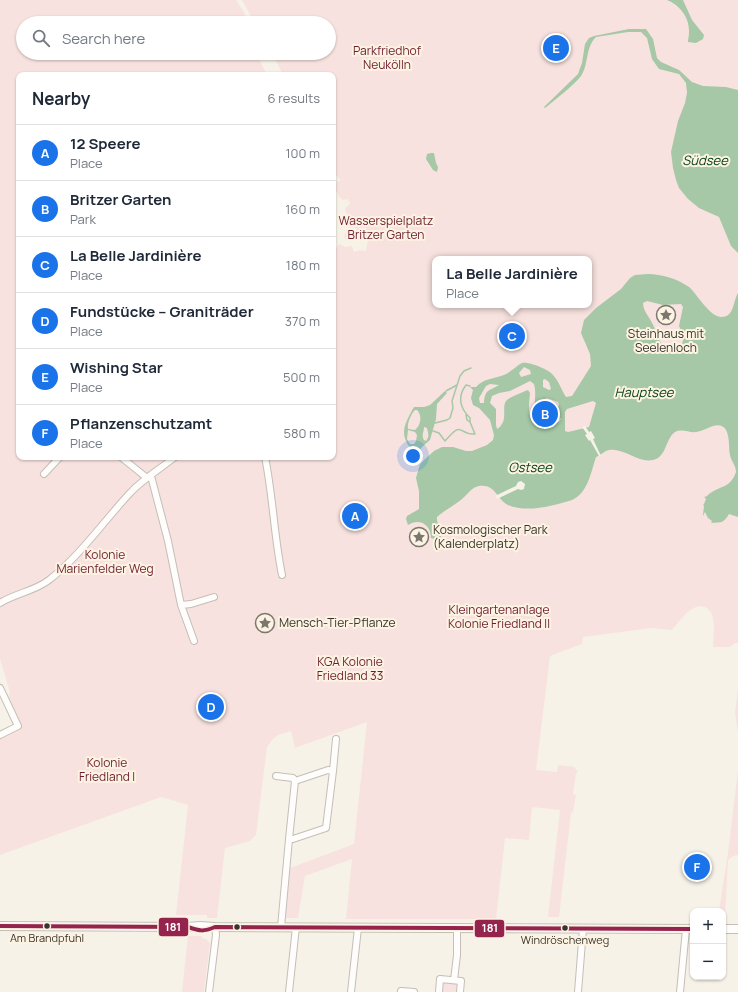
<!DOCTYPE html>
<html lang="en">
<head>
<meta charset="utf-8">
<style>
  body { margin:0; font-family:Manrope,sans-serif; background:#f2f2f3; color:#1f2937 }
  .controls { position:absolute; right:12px; bottom:12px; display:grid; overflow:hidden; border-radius:8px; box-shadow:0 1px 3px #0004 }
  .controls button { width:36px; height:36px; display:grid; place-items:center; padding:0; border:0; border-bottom:1px solid #e0e1e3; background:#fff; color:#1f2937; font:20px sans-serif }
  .you { position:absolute; left:413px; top:456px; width:14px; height:14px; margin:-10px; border:3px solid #fff; border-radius:50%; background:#1a73e8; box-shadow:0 0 0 6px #1a73e833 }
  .badge { display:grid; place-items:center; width:26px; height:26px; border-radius:50%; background:#1a73e8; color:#fff; font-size:13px; font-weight:700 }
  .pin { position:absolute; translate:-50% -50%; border:2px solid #fff; box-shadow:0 1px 4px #0006 }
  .popup { position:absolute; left:432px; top:256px; width:160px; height:52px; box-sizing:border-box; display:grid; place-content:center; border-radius:8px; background:#fff; filter:drop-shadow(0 1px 3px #0005); font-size:13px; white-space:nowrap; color:#747a83 }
  .popup b { font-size:15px; color:#1f2937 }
  .popup::after { content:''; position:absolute; left:50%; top:100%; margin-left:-8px; border:8px solid transparent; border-top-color:#fff }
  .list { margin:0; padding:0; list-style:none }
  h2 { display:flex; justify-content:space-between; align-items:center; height:52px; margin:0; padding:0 16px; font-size:17px }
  h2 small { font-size:13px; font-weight:400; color:#747a83 }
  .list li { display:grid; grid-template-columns:26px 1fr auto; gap:12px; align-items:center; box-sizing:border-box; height:56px; padding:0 16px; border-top:1px solid #e0e1e3 }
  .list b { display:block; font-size:15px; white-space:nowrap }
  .list p { margin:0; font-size:13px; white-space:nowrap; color:#747a83 }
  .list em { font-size:13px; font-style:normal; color:#747a83 }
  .icon { flex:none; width:22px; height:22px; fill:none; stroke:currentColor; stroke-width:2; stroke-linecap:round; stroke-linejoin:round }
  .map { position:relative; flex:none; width:738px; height:992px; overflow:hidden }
  .search { position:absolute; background:#fff; box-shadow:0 1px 3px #0004; left:16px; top:16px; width:320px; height:44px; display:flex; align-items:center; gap:10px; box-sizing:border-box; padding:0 14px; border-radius:22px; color:#747a83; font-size:15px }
  .panel { position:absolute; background:#fff; box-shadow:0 1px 3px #0004; left:16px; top:72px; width:320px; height:388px; border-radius:8px }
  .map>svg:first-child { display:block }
</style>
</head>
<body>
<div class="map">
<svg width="738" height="992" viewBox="0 0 738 992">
  <rect width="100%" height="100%" fill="#f7f2e8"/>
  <path fill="#f7e2df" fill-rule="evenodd" d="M0,0H236L244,12L247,23H23V53H256L267,75H19V457H333V250L336,249L338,245L340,244L345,247L352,246L354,252L360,250L366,251L368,240L354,227L345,210V208L350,204L348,199L343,200L340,198L333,185V183L341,180L333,172V75H283L272,53H329V23H255L242,0H738V643H735L730,647H713C713,638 715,628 713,619C712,614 711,611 707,608C693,600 680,621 672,630L651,628L583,637L582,644L550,656L536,770L557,772L558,765L574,767L578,772L576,773L573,794L576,795L573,812L571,813L559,917H548L560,810L532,807L529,840L505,838L496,919H346L352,859L305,876L298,918H285L290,868L354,844L367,722L295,748L291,731L278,735L273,739L267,747L256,835L250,841L225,848L217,918H207V915H176L188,805L161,797L0,855V737L21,727L8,698L10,692L0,659ZM435,259H589V305H435Z
    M344.5 236a4.5 4.5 0 1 1 9 0a4.5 4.5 0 1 1-9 0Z
    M738,689V733L735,713Z
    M738,770V855L733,856L728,860L725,918H723V911H719L728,853Z
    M188,936H202V938L206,939L210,943L204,992H182Z
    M445,982L455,983L458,986L457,992H442L443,984Z"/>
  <path fill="#a6c8a6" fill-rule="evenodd" d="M667,0H683L692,20L704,35L703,39L696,43L688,42C688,39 689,36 689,33C690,18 680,5 667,0Z
    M629,29H646L653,39L657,58L661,62L679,70L692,82L703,86L726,87L738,90V253L731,246L719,217L699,208L688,199L679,188L676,180L673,168L671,152L678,121L685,103L687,93L686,83L679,74L659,69L652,59L647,38L641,32H628L596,37C585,48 589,64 581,76C574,85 555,100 545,108L544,107L578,74L582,63L585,44L589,38L594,36Z
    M431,153H434L436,163L438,167L437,172L433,170L426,159L427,154Z
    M648,274C661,274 678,279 689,287C698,294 713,325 728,315C734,311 734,299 738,293V517L729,514C723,524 721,522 711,523L712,521L708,518L705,512L703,516V515L704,506L703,505L704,504L706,499L704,497C706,497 708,495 709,494C721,485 730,489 736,472C736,465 731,461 730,455C728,445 732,421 713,426C707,428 702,431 696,432C689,433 682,428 675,432C665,439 667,457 653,460C637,463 625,448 609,450C604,451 601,455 596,457C591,472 588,493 572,500C553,506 527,513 508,505C496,499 496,484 479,486C472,487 468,494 462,499C455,505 445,510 437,517C436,525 444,528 440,541L431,538C431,524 419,518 408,525L406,519L407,516L419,509V491L416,478L420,464L425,459L434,451L442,447H453L466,451H472L487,445L493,440L494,435L490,420L479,408L473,405L471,398L473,390L470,387H476C484,378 494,379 504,375C511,372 516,366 522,363C528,361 547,369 551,373C558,379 561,389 566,397L572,396L591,366L590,354L581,333L584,320L596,308L621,289L630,278L635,275ZM647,301L663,305L681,304L683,307L679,326L684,337L682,344C657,353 661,339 652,323C649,316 643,311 643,303ZM524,367L530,370L531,374L521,377L519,373ZM545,379L549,382L551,389L549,390L543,387V380ZM530,381L534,384C537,394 533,406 536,414L552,417H559L561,419L559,422L551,424L544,428C525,423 529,407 530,393L528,390C523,392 510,397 507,400C500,406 510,421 497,429L496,425V409L490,403L492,396L499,393L510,391ZM490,384L499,385C489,391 485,389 484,403H480L479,398L486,386ZM547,398L558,402L559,405L556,410L543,405L544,400ZM593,401L596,403L589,427L568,432L565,431V412L567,409Z
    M445,391L447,393L437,404L436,419L430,440L422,447L417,454L410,458L409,457L410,448C399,433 405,423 414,407H424L430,405ZM415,410H417C422,415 421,423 417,428L415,430L408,429C407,423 411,414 415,410ZM424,427L427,428C428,433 430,436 426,441L424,440C421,436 424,432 424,427ZM408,430L415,432L417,435L416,441L414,444H410L407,439Z"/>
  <path fill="#f7f2e8" d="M585,426L589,432L591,431L595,438L593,439L601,456H599L590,440L589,441L585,435L587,434L582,427Z
    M521,481L525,484L524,489L521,490L518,489L497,499L495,496L516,486L518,482Z"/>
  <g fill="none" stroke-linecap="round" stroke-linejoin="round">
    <path stroke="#a6c8a6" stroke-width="1.5" d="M446,391L457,385
      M466,415L467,420L470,422
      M435,423L447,420L450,418L453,408L452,401L460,376L464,371L471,368
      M433,431L439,433L445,441C464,419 457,435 475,434L470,422V418C460,408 457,397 466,385L470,386"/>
    <g stroke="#c3bfb7" stroke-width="8">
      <path id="minor" d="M121,457L147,478
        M265,457C273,496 274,536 282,575
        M44,474L60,457
        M151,476L168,541L181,605L194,641
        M0,603C16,593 35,591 49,580C79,557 104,521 130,493C143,479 160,469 175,457
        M181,605L191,604L214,597
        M0,688L18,726L0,735
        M333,771L336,739
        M276,776L293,778L295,781
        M281,927L289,839H293L326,828L333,771L328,770L295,781L289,839
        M454,980L457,955V928
        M401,991L414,992
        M209,992L216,935L215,927
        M289,992L296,927
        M351,992L358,928
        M439,992L440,979L461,981L460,992
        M578,992L583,929
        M680,992L686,929"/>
    </g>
    <g stroke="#c3bfb7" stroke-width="10">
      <path id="major" d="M0,926L188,927L200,926L215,927L693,929
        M723,929H738"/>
    </g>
    <use href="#minor" stroke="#fefdfc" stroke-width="6"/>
    <use href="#major" stroke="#fefdfc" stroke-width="8"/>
    <g stroke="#fdf3e2" stroke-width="7">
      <path id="bus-1" d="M0,926L188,927C200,931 203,932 215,927L693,929"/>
    </g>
    <use href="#bus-1" stroke="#94244d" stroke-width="4"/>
  </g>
  <defs>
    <g id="sight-ring" transform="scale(1)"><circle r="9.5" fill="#fdf3e2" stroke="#7b766e" stroke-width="1.5"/><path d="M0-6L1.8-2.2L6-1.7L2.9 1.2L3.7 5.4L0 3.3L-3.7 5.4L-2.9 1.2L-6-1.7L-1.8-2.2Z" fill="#7b766e"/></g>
  </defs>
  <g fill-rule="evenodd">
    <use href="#sight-ring" x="666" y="315"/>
    <use href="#sight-ring" x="419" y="537"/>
    <use href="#sight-ring" x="265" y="623"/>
  </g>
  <g fill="#38342d" stroke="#fdf3e2" stroke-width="1.5">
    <circle cx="47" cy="926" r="3.5"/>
    <circle cx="237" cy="927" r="3.5"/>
    <circle cx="565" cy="928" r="3.5"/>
  </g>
  <g text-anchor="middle" stroke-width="4" stroke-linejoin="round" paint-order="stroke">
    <g font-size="11" fill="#38342d" stroke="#fdf3e2">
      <text x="47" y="942">Am Brandpfuhl</text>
      <text x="565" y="944">Windröschenweg</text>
    </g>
    <g font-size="12" fill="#6e1e31" stroke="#fdf3e2">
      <text x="387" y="55">Parkfriedhof<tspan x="387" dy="14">Neukölln</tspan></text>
      <text x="386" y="225">Wasserspielplatz<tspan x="386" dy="14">Britzer Garten</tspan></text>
      <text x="105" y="559">Kolonie<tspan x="105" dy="14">Marienfelder Weg</tspan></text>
      <text x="499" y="614">Kleingartenanlage<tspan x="499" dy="14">Kolonie Friedland II</tspan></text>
      <text x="350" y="666">KGA Kolonie<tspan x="350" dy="14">Friedland 33</tspan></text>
      <text x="107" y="767">Kolonie<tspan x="107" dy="14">Friedland I</tspan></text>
    </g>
    <g font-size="12" fill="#38342d" stroke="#fdf3e2" text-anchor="start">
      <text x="666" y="338" text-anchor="middle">Steinhaus mit<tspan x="666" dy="14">Seelenloch</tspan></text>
      <text x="433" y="534">Kosmologischer Park<tspan x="433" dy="14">(Kalenderplatz)</tspan></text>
      <text x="279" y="627">Mensch-Tier-Pflanze</text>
    </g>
    <g font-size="13" font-style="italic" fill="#023e15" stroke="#fdf3e2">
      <text x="705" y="165">Südsee</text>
      <text x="644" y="397">Hauptsee</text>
      <text x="530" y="472">Ostsee</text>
    </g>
  </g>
  <g stroke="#fdf3e2" stroke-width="1.5">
    <rect x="158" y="917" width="31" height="20" rx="4" fill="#94244d"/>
    <rect x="474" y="919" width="31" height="19" rx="4" fill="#94244d"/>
  </g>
  <g font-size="11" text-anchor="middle" font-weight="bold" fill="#fff">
    <text x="173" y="931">181</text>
    <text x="490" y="932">181</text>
  </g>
</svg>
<div class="controls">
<button>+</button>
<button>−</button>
</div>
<div class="you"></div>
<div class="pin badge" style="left:355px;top:516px">A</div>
<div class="pin badge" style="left:545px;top:414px">B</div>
<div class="pin badge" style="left:512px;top:336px">C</div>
<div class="popup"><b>La Belle Jardinière</b>Place</div>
<div class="pin badge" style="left:211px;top:707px">D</div>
<div class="pin badge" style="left:556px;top:48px">E</div>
<div class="pin badge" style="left:697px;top:867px">F</div>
<div class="search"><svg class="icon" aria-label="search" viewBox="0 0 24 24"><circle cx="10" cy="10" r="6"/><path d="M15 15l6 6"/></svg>Search here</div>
<section class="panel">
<h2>Nearby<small>6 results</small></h2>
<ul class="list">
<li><span class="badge">A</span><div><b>12 Speere</b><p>Place</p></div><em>100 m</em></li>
<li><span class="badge">B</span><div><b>Britzer Garten</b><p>Park</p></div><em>160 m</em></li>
<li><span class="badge">C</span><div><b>La Belle Jardinière</b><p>Place</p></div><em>180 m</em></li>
<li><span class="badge">D</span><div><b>Fundstücke – Graniträder</b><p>Place</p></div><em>370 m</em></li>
<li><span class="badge">E</span><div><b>Wishing Star</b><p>Place</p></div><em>500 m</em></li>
<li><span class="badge">F</span><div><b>Pflanzenschutzamt</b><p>Place</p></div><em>580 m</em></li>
</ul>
</section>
</div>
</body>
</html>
